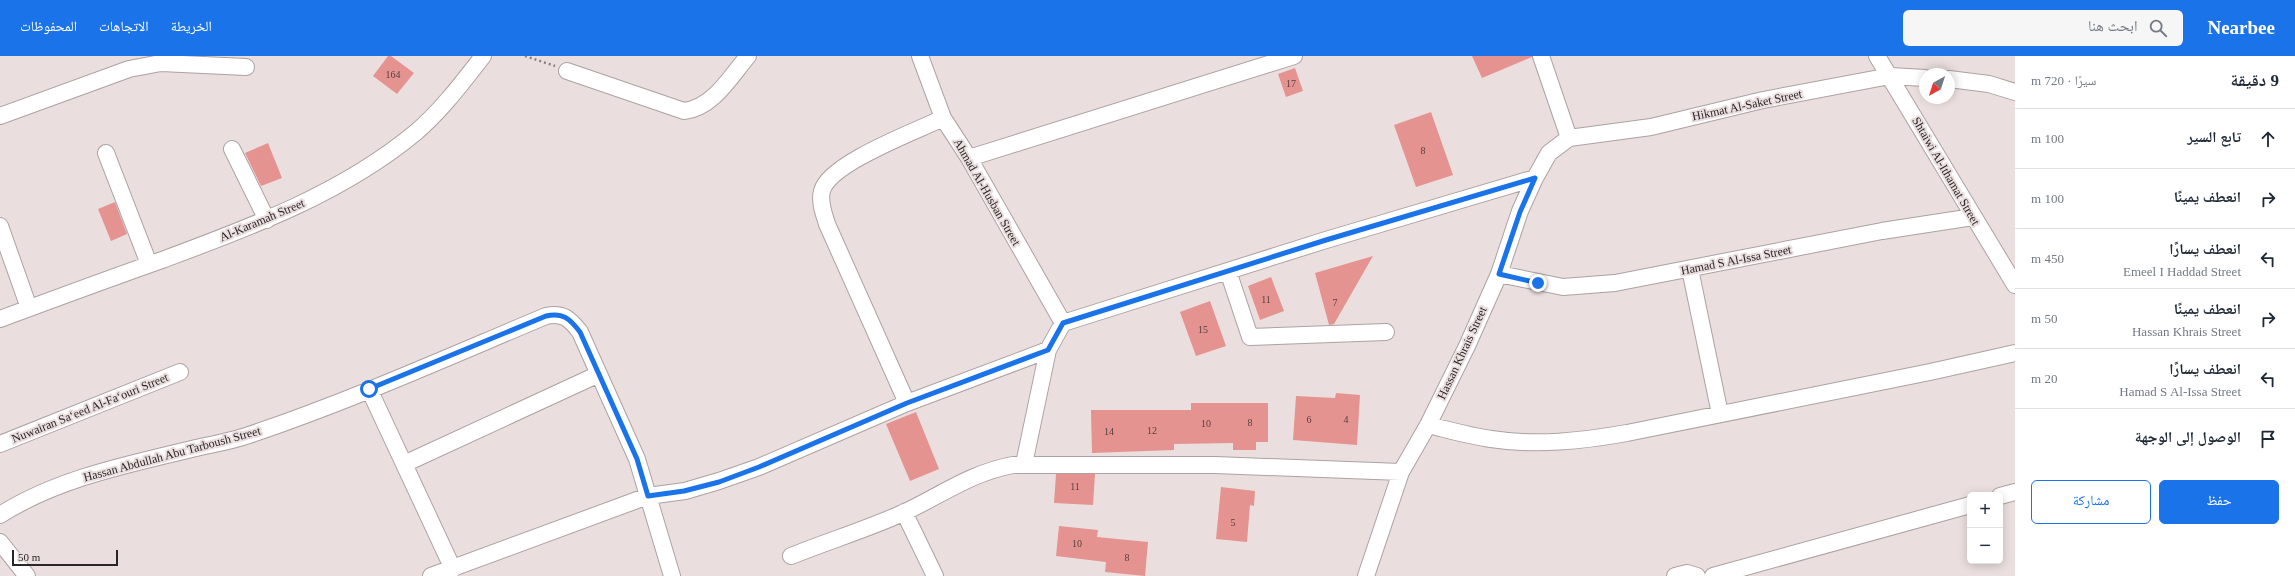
<!DOCTYPE html>
<html lang="ar">
<head>
<meta charset="utf-8">
<style>
  body { margin:0; font-family:"Times New Roman","Noto Naskh Arabic",serif; background:#f6f6f7; color:#1f2937; direction:rtl }
  .controls { position:absolute; right:12px; bottom:12px; display:grid; overflow:hidden; border-radius:6px; box-shadow:0 2px 10px #0003 }
  .controls button { width:36px; height:36px; display:grid; place-items:center; padding:0; border:0; border-bottom:1px solid #e0e1e3; background:#fff; color:#1f2937; font:20px sans-serif }
  .compass { position:absolute; left:1919px; top:12px; width:36px; height:36px; border-radius:50%; background:#fff; box-shadow:0 2px 10px #0003; rotate:219deg }
  .scale { position:absolute; left:12px; bottom:10px; width:106px; box-sizing:border-box; padding-left:4px; border:2px solid #2a2626; border-top:0; font-size:11px; line-height:14px; white-space:nowrap; color:#2a2626; -webkit-text-stroke:3px #eadfde; paint-order:stroke }
  .stop { position:absolute; width:12px; height:12px; margin:-9px; border:3px solid #1a73e8; border-radius:50%; background:#fff }
  .stop.end { background:#1a73e8; border-color:#fff; box-shadow:0 1px 4px #0008 }
  .list { margin:0; padding:0; list-style:none }
  h2 { display:flex; justify-content:space-between; align-items:center; height:52px; margin:0; padding:0 16px; font-size:17px }
  h2 small { font-size:13px; font-weight:400; color:#747a83 }
  .list li { display:grid; grid-template-columns:26px 1fr auto; gap:12px; align-items:center; box-sizing:border-box; height:60px; padding:0 16px; border-top:1px solid #e0e1e3 }
  .list b { display:block; font-size:15px; white-space:nowrap }
  .list p { margin:0; font-size:13px; white-space:nowrap; color:#747a83 }
  .list em { font-size:13px; font-style:normal; color:#747a83 }
  .actions { display:flex; gap:8px; padding:12px 16px }
  .actions a { flex:1; padding:9px 0; border:1px solid #1a73e8; border-radius:6px; text-align:center; font-size:14px; color:#1a73e8 }
  .actions .main { background:#1a73e8; color:#fff }
  .icon { flex:none; width:22px; height:22px; fill:none; stroke:currentColor; stroke-width:2; stroke-linecap:round; stroke-linejoin:round }
  .map { position:relative; flex:none; width:2015px; height:520px; overflow:hidden; direction:ltr }
  header { display:flex; align-items:center; gap:24px; box-sizing:border-box; height:56px; padding:0 20px; background:#1a73e8; color:#fff }
  header strong { font-size:19px }
  nav { display:flex; gap:22px; margin-inline-start:auto; font-size:14px }
  .search { width:280px; height:36px; background:#f6f6f7; display:flex; align-items:center; gap:10px; box-sizing:border-box; padding:0 14px; border-radius:6px; color:#747a83; font-size:15px }
  main { display:flex }
  aside { flex:1; background:#fff }
  .map>svg:first-child { display:block }
</style>
</head>
<body>
<header>
<strong>Nearbee</strong>
<div class="search"><svg class="icon" aria-label="search" viewBox="0 0 24 24"><circle cx="10" cy="10" r="6"/><path d="M15 15l6 6"/></svg>ابحث هنا</div>
<nav><a>الخريطة</a><a>الاتجاهات</a><a>المحفوظات</a></nav>
</header>
<main>
<aside>
<h2>9 دقيقة<small>سيرًا · 720 m</small></h2>
<ul class="list">
<li><svg class="icon" aria-label="ahead" viewBox="0 0 24 24"><path d="M12 20V5M6 11l6-6 6 6"/></svg><div><b>تابع السير</b></div><em>100 m</em></li>
<li><svg class="icon" aria-label="right" viewBox="0 0 24 24"><path d="M7 20v-9h11M14 6l5 5-5 5"/></svg><div><b>انعطف يمينًا</b></div><em>100 m</em></li>
<li><svg class="icon" aria-label="left" viewBox="0 0 24 24"><path d="M17 20v-9H6M10 6l-5 5 5 5"/></svg><div><b>انعطف يسارًا</b><p>Emeel I Haddad Street</p></div><em>450 m</em></li>
<li><svg class="icon" aria-label="right" viewBox="0 0 24 24"><path d="M7 20v-9h11M14 6l5 5-5 5"/></svg><div><b>انعطف يمينًا</b><p>Hassan Khrais Street</p></div><em>50 m</em></li>
<li><svg class="icon" aria-label="left" viewBox="0 0 24 24"><path d="M17 20v-9H6M10 6l-5 5 5 5"/></svg><div><b>انعطف يسارًا</b><p>Hamad S Al-Issa Street</p></div><em>20 m</em></li>
<li><svg class="icon" aria-label="arrive" viewBox="0 0 24 24"><path d="M6 21V4h12l-3 4 3 4H6"/></svg><div><b>الوصول إلى الوجهة</b></div></li>
</ul>
<div class="actions"><a class="main">حفظ</a><a>مشاركة</a></div>
</aside>
<div class="map">
<svg width="2015" height="520" viewBox="0 0 2015 520">
  <rect width="100%" height="100%" fill="#eadfde"/>
  <path fill="#e59390" d="M388,0H391L414,17L397,38L373,20Z
    M1472,0H1532V1L1482,22Z
    M1295,12L1303,35L1286,41L1278,18Z
    M1431,56L1453,119L1416,131L1394,69Z
    M268,87L282,122L261,130L245,97Z
    M115,146L127,178L111,185L98,153Z
    M1373,200L1334,268L1329,269L1315,217Z
    M1271,221L1284,255L1260,264L1248,230Z
    M1210,245L1226,290L1196,300L1180,256Z
    M1336,337L1360,339L1357,389L1293,384L1296,340L1335,342Z
    M1191,347H1268V386H1256V394H1233V387L1174,388V394L1092,397L1091,354H1191Z
    M916,356L939,413L910,425L886,368Z
    M1056,418H1095L1093,449L1054,447Z
    M1221,431L1255,435L1254,450L1250,449L1247,486L1216,483Z
    M1059,470L1098,474L1097,481L1148,486L1145,520L1105,516L1106,506L1056,500Z"/>
  <g fill="none" stroke-linecap="round" stroke-linejoin="round">
    <g stroke="#aca2a2" stroke-width="18">
      <path id="minor" d="M920,0L943,62L969,102L1063,267
        M1541,0L1569,82
        M1877,0L2015,229
        M567,15L684,55C713,52 731,20 748,0
        M1949,23L1989,28L2015,36
        M0,60L129,13L161,7L246,11
        M232,93L267,164
        M106,97L149,208
        M969,102L1294,0
        M0,170L29,252
        M1690,213L1720,358
        M1228,215L1250,281L1386,276
        M1499,218L1563,231L1615,227L1882,175L1973,161
        M0,263C54,243 108,223 162,204C251,171 341,138 415,77C441,55 462,27 483,0
        M369,333L453,513
        M907,347L827,168C824,158 819,146 822,135C829,107 917,75 943,62
        M1428,369C1449,374 1470,380 1491,383C1536,390 1582,385 1627,377L1930,316L2015,297
        M0,388L180,316
        M404,408L599,318
        M1024,408L1048,294
        M2000,440L2015,436
        M904,456L935,520
        M0,459C58,422 130,408 196,392C214,388 232,385 249,379C350,345 448,301 546,260C563,256 570,263 580,276L637,403L672,520
        M0,486L27,520
        M791,500C828,485 868,473 905,456C941,439 973,416 1013,409H1215L1401,416
        M431,520L648,440L685,435L719,425L759,411L907,347L1048,294L1063,267L1326,184L1535,122
        M1366,520L1401,416L1428,369L1467,290L1499,218L1520,155L1535,122L1549,97L1569,82L1651,71L1763,44L1890,20L1925,22
        M1675,520L1687,517L1697,520
        M1713,520L1970,449"/>
    </g>
    <path stroke="#87807f" stroke-width="2.5" stroke-dasharray="2 3" stroke-linecap="butt" d="M525,0L555,10"/>
    <use href="#minor" stroke="#fff" stroke-width="16"/>
  </g>
  <g fill="none" stroke-linecap="round" stroke-linejoin="round">
    <path stroke="#1a73e8" stroke-width="5" d="M369,333L546,260C563,256 570,263 580,276L637,403L648,440L684,435L719,426L759,411L907,347L1048,294L1063,267L1326,184L1535,122L1520,156L1499,218L1538,227"/>
  </g>
  <g text-anchor="middle" stroke-width="4" stroke-linejoin="round" paint-order="stroke">
    <g font-size="10" fill="#594140">
      <text x="393" y="22">164</text>
      <text x="1291" y="31">17</text>
      <text x="1423" y="98">8</text>
      <text x="1266" y="247">11</text>
      <text x="1335" y="250">7</text>
      <text x="1203" y="277">15</text>
      <text x="1309" y="367">6</text>
      <text x="1346" y="367">4</text>
      <text x="1250" y="370">8</text>
      <text x="1206" y="371">10</text>
      <text x="1152" y="378">12</text>
      <text x="1109" y="379">14</text>
      <text x="1075" y="434">11</text>
      <text x="1233" y="470">5</text>
      <text x="1077" y="491">10</text>
      <text x="1127" y="505">8</text>
    </g>
    <g font-size="12" fill="#2a2626" stroke="#eadfde">
      <text transform="translate(1747 49) rotate(-12)" y="4">Hikmat Al-Saket Street</text>
      <text transform="translate(1946 115) rotate(60)" y="4">Shtaiwi Al-Ithamat Street</text>
      <text transform="translate(987 136) rotate(60)" y="4">Ahmad Al-Husban Street</text>
      <text transform="translate(262 164) rotate(-23)" y="4">Al-Karamah Street</text>
      <text transform="translate(1736 204) rotate(-11)" y="4">Hamad S Al-Issa Street</text>
      <text transform="translate(1462 297) rotate(-65)" y="4">Hassan Khrais Street</text>
      <text transform="translate(90 352) rotate(-22)" y="4">Nuwairan Sa‘eed Al-Fa‘ouri Street</text>
      <text transform="translate(172 398) rotate(-15)" y="4">Hassan Abdullah Abu Tarboush Street</text>
    </g>
  </g>
</svg>
<div class="controls">
<button>+</button>
<button>−</button>
</div>
<svg class="compass" viewBox="-18 -18 36 36"><path d="M0-13l5 13h-10z" fill="#e53935"/><path d="M0 13l5-13h-10z" fill="#747a83"/></svg>
<div class="scale">50 m</div>
<div class="stop" style="left:369px;top:333px"></div>
<div class="stop end" style="left:1538px;top:227px"></div>
</div>
</main>
</body>
</html>
